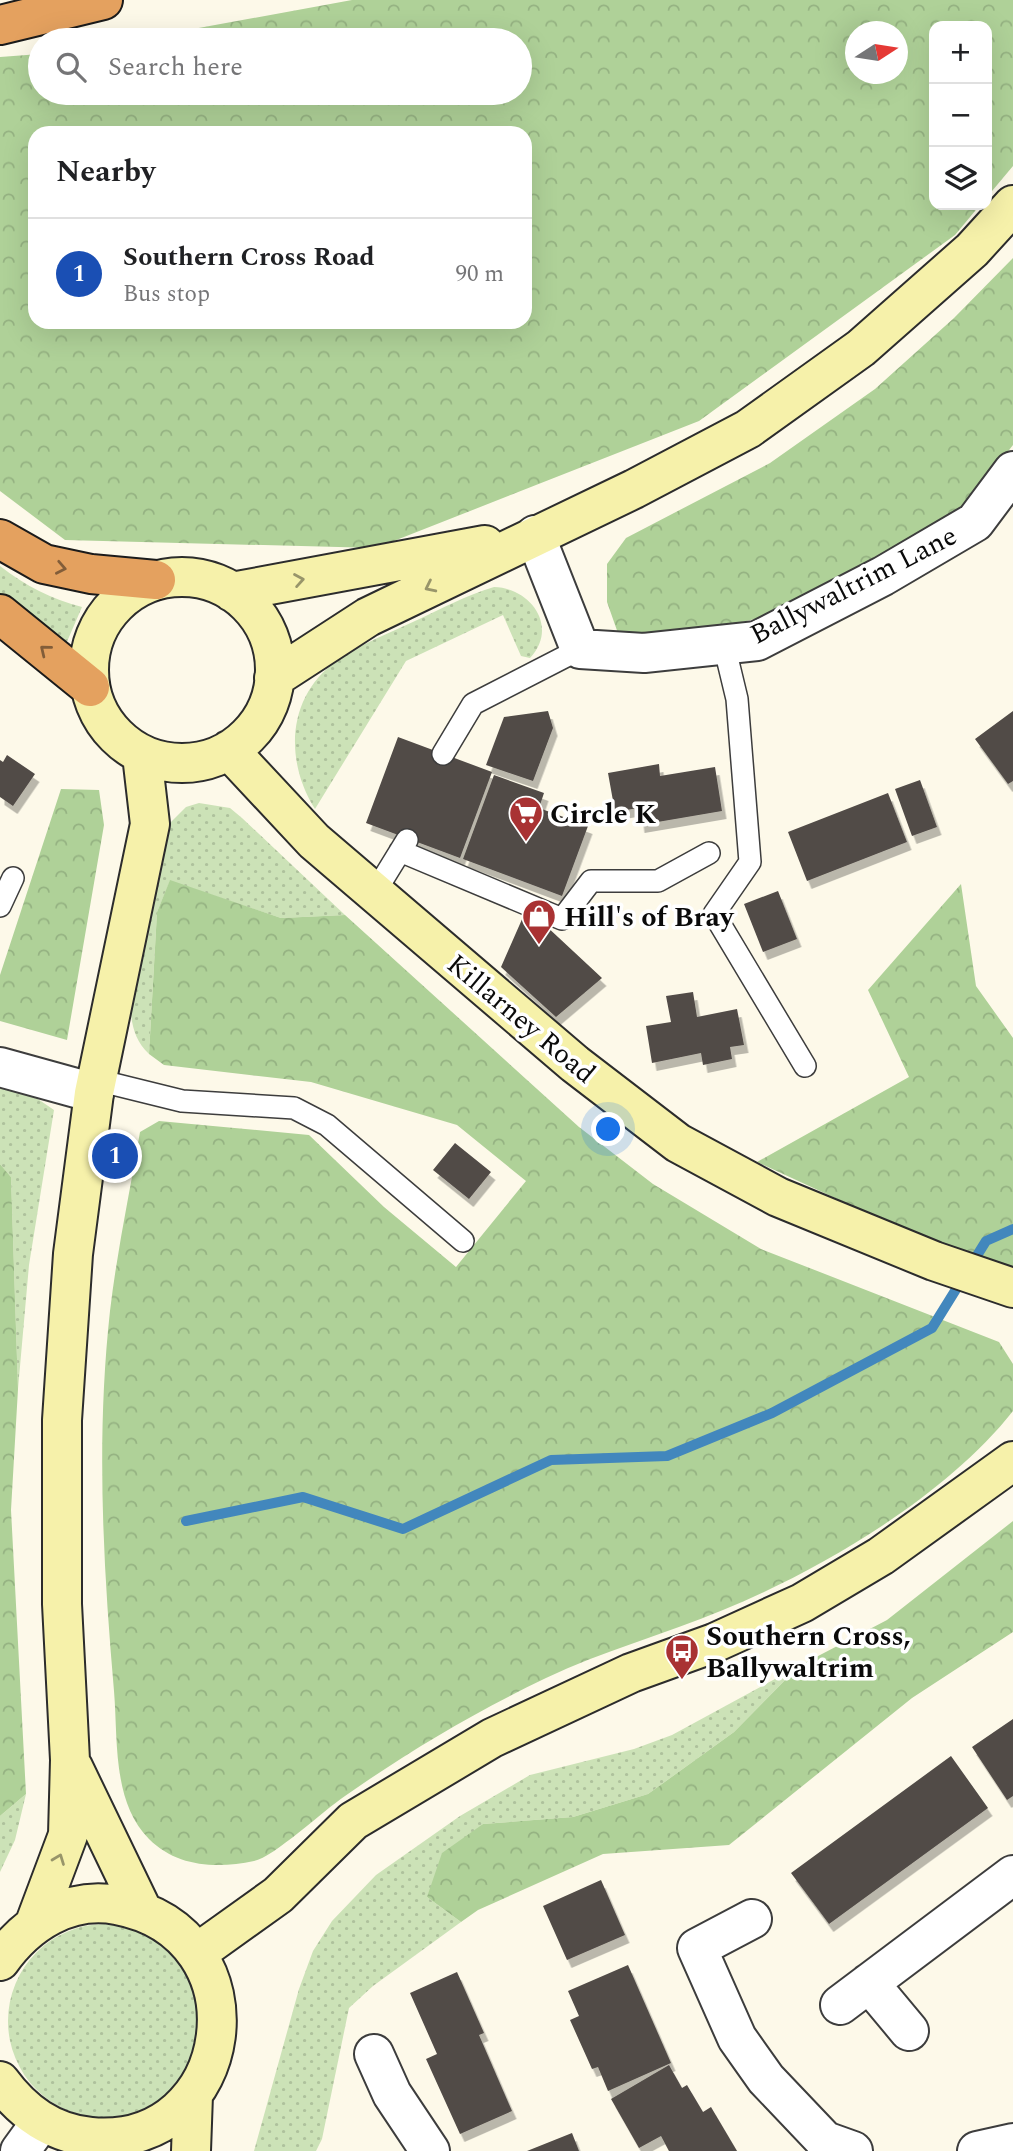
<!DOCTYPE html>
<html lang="en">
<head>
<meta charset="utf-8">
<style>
  body { margin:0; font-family:Spectral,serif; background:#f6f6f6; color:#202124 }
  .controls { position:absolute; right:21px; top:21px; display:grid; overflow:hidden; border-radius:14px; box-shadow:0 7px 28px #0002 }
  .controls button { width:63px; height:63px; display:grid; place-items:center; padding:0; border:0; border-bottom:2px solid #e0e0e0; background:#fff; color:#202124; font:35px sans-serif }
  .compass { position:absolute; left:845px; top:21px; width:63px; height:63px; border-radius:50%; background:#fff; box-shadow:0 7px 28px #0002; rotate:78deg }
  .you { position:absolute; left:609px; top:1130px; width:24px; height:24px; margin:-18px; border:5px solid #fff; border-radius:50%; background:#1a73e8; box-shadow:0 0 0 10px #1a73e833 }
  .badge { display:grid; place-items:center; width:46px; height:46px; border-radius:50%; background:#0f766e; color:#fff; font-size:23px; font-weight:700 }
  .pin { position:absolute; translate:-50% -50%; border:4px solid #fff; box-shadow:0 2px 7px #0006 }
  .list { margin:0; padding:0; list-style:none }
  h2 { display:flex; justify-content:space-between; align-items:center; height:91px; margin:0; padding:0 28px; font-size:30px }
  h2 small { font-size:23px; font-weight:400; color:#757577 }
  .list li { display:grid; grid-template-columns:46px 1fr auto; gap:21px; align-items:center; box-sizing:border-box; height:112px; padding:0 28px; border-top:2px solid #e0e0e0 }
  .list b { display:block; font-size:26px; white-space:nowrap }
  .list p { margin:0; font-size:23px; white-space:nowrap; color:#757577 }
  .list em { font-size:23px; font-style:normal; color:#757577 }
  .icon { flex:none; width:38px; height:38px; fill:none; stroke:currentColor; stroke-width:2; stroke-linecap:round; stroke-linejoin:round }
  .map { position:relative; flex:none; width:1013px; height:2151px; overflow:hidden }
  .search { position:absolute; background:#fff; box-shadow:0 7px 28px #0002; left:28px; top:28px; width:504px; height:77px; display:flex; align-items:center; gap:18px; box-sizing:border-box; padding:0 24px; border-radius:38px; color:#757577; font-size:26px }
  .panel { position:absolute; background:#fff; box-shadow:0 7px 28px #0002; left:28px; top:126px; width:504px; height:203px; border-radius:21px }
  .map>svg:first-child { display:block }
</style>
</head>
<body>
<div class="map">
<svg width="1013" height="2151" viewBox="0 0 1013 2151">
  <defs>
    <pattern id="grass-dots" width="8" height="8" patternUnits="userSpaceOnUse" patternTransform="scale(1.75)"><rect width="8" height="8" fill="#cce2b7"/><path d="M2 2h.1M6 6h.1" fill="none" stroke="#aec19c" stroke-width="1.8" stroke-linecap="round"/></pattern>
    <pattern id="forest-crowns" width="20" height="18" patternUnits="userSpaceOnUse" patternTransform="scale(1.75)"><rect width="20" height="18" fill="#afd198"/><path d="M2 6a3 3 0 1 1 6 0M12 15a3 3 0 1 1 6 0" fill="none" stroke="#95b282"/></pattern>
    <filter id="shadow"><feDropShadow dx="4.5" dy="8" stdDeviation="0" flood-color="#0004"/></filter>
  </defs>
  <rect width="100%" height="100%" fill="#fdf9e9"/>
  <path fill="url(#grass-dots)" d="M0,566C26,586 51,599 82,607L66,644L0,593Z
    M494,587C531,588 559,627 530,658L521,656L503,615L406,661L315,809C284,760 287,695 338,660C361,644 389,633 415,621C441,609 467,595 494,587Z
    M199,803L230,808L242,818L345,915L281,918L170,881L157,912L149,1054C135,1041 132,1026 130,1007L169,824L186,807Z
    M0,1084L32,1095L54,1110L29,1265L18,1389L11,1177L0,1164Z
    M799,1666L734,1732L648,1794L573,1817L483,1824L427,1897L461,1922L373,1986L349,2008L322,2139L316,2151H254L299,1989L313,1951L332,1921L376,1875L460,1816L530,1775L634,1749L672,1735Z
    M26,1794L15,1840L0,1872V1816Z
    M8 2021a97 97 0 1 1 194 0a97 97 0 1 1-194 0Z"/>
  <path fill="url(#forest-crowns)" fill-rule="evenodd" d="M352,0H1013V166L987,197V26H934V205H980L955,235L699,421L376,548L65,540L0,491V57L40,54V93H520V40H133ZM856,32H898V74H856ZM35,133H525V322H35Z
    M1013,258V445L973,496L926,537L778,614L674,637L620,639L607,602V564L626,538L770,463L875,389L954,318Z
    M61,789L99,790L104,825L67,1040L0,1021V975Z
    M170,880L281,918L345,915L579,1127L653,1184L761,1249L999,1342L1013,1364V1411C946,1496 823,1569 723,1610C665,1634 603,1651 546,1678C475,1712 409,1751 345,1796C324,1810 274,1857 254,1861C217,1869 177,1867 149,1839C112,1802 118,1739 114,1691C103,1564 96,1438 110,1311C117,1251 130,1191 140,1132L159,1121L309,1135L384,1207L456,1267L526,1181L457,1125L311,1082L164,1065L149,1054L157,912Z
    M961,884L976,986L1013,1038V1268L963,1257L757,1162L909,1077L868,990Z
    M0,1164L11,1177L18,1389L11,1510L26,1794L0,1816Z
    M1013,1521V1632L912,1698L729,1845L603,1854L478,1910L461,1922L427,1897L442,1853L483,1824L573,1817L648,1794L734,1732L799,1666L887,1620Z"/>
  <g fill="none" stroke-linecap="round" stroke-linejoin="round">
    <path stroke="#4287bd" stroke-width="10" d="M186,1521L303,1497L403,1529L551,1460L667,1456L772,1413L932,1328L986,1241L1013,1229"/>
  </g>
  <path fill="#514b47" filter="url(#shadow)" d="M548,711L553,728L533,781L486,765L504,717Z
    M1013,711V781L1008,784L975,739Z
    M398,737L492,772L460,858L366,823Z
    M7,755L35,774L13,806L0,797V760L3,762Z
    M659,764L660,776L715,767L722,811L640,825L638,808L615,812L608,773Z
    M494,775L544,793L539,808L588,826L562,896L463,859Z
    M920,780L937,827L912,836L895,789Z
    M888,793L907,842L807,881L788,832Z
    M778,891L797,939L763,952L744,904Z
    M523,917L544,924L602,978L556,1017L501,967Z
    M693,992L697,1017L737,1009L744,1045L730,1047L732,1059L703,1065L701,1053L652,1063L646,1026L671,1022L666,996Z
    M455,1143L491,1172L469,1199L433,1170Z
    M1013,1719V1796L1007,1800L972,1747Z
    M951,1756L988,1808L829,1924L791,1873Z
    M601,1880L625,1935L567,1960L543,1906Z
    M628,1965L671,2063L608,2091L598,2067L592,2069L570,2020L579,2016L568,1991Z
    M457,1972L484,2033L479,2035L512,2111L460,2134L426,2059L437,2054L410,1993Z
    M669,2065L682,2088L687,2085L703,2112L711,2107L737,2151H669L661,2136L639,2148L611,2099Z
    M572,2133L579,2151H527Z"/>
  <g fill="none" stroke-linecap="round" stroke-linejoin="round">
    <g stroke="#3d3d3d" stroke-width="24">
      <path id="lane" d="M724,645L737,699L750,862L714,914L805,1066
        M443,754L473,704L580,649
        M400,851L562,919L591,881H658L709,853
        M375,892L407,840
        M0,906L13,878
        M97,1080L182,1101L294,1108L327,1125L463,1241"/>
    </g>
    <g stroke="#3d3d3d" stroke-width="42">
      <path id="street" d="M535,535L580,649L644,653L757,641L883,576L975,522L1013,471
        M0,1067L94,1093
        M752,1919L697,1948L737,2038L766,2079L825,2141L853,2151
        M869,1983L909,2031
        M840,2005L1013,1875
        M374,2054L392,2094L430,2151
        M20,2151L41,2122
        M977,2151L1013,2143"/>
    </g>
    <g stroke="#2c2c2c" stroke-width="42">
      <path id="secondary" d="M89 670a93 93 0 1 1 186 0a93 93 0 1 1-186 0Z
        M232,592L485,545
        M274,678L368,617L634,489L748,429L861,348L972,250L1013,205
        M229,750L314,841L575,1064L678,1143L778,1197L934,1261L1013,1288
        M73,1767L142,1910
        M35,1923L68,1835L70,1760L62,1604V1420L73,1254L94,1093L150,824L142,755
        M197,1953L278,1895L353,1821L492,1738L631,1673L714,1643L802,1603L881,1556L1013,1461
        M0,1961C27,1923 69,1896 117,1905C269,1934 237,2150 91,2137C51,2133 23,2112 0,2081
        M191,2151L193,2095"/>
    </g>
    <g stroke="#1b1b1b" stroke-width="42">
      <path id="highway" d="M0,25L103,0
        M0,539L44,564L91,574L156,580
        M0,614L90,687"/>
    </g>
    <use href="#lane" stroke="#fff" stroke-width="21"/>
    <use href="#street" stroke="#fff" stroke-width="38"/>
    <use href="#secondary" stroke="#f6f1aa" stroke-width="38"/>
    <use href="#highway" stroke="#e4a15f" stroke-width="38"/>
  </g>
  <defs><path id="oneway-chevron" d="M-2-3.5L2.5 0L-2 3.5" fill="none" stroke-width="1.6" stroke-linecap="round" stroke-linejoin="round" transform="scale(1.75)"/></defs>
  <g stroke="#825d39">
    <use href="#oneway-chevron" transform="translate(61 568) rotate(11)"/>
    <use href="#oneway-chevron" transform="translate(45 650) rotate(-141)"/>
  </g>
  <g stroke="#98956a">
    <use href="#oneway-chevron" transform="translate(299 580) rotate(-10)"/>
    <use href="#oneway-chevron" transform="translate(430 587) rotate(154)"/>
    <use href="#oneway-chevron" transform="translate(59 1859) rotate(-69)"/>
  </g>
  <defs>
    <g id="supermarket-pin" transform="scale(1.75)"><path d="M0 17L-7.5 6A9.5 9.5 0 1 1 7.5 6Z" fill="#a93233" stroke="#fff"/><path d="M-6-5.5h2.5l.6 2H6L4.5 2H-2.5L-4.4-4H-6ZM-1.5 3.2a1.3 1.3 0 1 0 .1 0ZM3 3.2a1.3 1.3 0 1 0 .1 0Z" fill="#fff"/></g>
    <g id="shop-pin" transform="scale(1.75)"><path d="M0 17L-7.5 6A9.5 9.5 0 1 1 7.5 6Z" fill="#a93233" stroke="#fff"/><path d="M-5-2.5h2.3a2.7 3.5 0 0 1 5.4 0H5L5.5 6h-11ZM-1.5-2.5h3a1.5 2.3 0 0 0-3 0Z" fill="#fff"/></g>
    <g id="bus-pin" transform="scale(1.75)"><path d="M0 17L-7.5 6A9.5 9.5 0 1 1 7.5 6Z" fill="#a93233" stroke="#fff"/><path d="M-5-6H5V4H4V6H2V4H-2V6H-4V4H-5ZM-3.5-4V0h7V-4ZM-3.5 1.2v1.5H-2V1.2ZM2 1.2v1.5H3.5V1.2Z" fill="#fff"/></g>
  </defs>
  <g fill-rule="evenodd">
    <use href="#supermarket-pin" x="526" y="813"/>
    <use href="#shop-pin" x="539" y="916"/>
    <use href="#bus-pin" x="682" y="1651"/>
  </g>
  <g text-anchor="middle" stroke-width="7" stroke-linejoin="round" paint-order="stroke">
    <g font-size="28" fill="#0a0a0a" stroke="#fff">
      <text transform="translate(853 584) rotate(-27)" y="10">Ballywaltrim Lane</text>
      <text transform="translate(522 1018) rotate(40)" y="10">Killarney Road</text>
    </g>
    <g font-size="28" font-weight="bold" fill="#0a0a0a" stroke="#fff" text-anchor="start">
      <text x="550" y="823">Circle K</text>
      <text x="564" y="926">Hill's of Bray</text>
      <text x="706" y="1645">Southern Cross,<tspan x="706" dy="32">Ballywaltrim</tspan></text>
    </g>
  </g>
</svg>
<div class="controls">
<button>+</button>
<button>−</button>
<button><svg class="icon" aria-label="layers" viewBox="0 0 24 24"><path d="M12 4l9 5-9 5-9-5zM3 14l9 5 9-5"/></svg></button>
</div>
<svg class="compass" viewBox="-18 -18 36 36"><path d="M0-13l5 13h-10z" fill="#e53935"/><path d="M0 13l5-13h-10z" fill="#757577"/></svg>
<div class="you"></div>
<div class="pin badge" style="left:115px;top:1156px;background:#1a4fb4">1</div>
<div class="search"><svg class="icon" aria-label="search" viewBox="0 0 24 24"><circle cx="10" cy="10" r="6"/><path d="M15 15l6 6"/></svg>Search here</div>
<section class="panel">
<h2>Nearby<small></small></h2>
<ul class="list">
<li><span class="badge" style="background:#1a4fb4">1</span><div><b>Southern Cross Road</b><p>Bus stop</p></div><em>90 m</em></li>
</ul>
</section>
</div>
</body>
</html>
